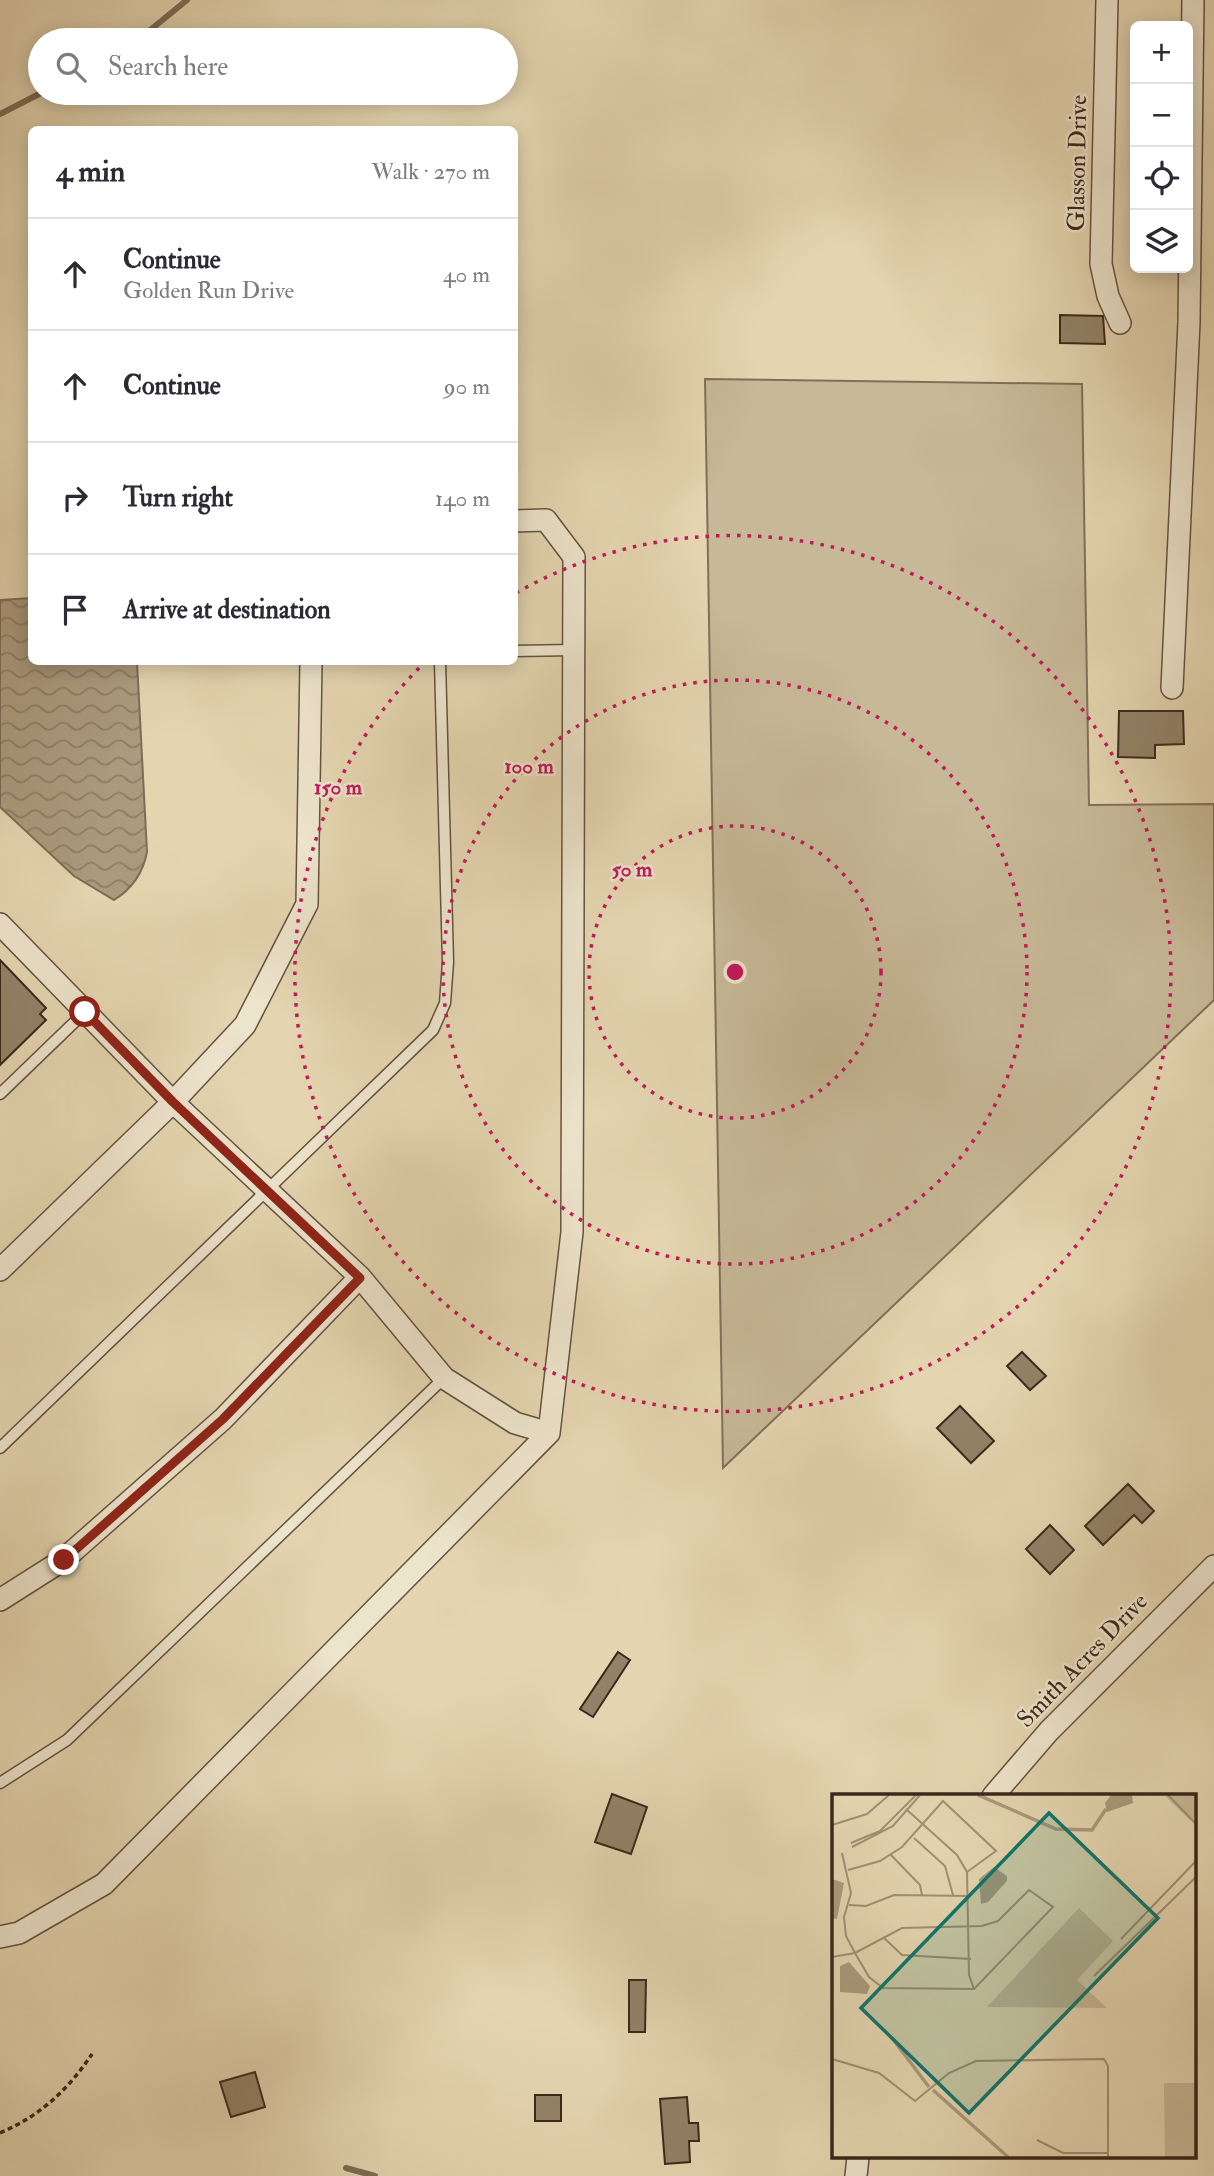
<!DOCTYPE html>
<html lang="en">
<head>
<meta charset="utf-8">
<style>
  body { margin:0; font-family:"IM FELL Double Pica",serif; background:#f2f2f3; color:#2b2b33 }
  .controls { position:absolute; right:21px; top:21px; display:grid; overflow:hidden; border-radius:10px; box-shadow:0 4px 18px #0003 }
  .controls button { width:63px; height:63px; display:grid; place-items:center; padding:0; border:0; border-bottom:2px solid #e1e1e2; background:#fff; color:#2b2b33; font:35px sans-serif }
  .stop { position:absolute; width:21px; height:21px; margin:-16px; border:5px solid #8f2418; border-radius:50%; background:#fff }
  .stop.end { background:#8f2418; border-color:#fff; box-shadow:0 2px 7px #0008 }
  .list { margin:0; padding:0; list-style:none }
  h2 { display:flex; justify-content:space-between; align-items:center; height:91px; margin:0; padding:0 28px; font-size:30px }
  h2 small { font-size:23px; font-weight:400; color:#7c7c81 }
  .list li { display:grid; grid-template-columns:46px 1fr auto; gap:21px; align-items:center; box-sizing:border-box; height:112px; padding:0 28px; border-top:2px solid #e1e1e2 }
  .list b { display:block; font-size:26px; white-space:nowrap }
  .list p { margin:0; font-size:23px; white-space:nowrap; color:#7c7c81 }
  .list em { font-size:23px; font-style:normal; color:#7c7c81 }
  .icon { flex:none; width:38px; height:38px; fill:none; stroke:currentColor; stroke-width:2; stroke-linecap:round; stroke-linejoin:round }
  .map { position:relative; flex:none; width:1214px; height:2176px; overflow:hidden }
  .search { position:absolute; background:#fff; box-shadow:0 4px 18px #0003; left:28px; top:28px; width:490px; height:77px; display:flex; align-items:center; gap:18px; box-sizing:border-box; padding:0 24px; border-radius:38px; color:#7c7c81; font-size:26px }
  .panel { position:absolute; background:#fff; box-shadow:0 4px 18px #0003; left:28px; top:126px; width:490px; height:539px; border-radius:10px }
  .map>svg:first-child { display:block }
</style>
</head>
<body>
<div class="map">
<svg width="1214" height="2176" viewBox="0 0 1214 2176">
  <defs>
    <pattern id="water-waves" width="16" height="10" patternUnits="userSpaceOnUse" patternTransform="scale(1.75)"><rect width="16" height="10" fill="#ab9a7d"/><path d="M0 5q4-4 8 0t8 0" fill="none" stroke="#8c7e66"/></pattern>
  </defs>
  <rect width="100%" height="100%" fill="#e4d5b0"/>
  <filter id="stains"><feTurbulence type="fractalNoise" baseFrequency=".00286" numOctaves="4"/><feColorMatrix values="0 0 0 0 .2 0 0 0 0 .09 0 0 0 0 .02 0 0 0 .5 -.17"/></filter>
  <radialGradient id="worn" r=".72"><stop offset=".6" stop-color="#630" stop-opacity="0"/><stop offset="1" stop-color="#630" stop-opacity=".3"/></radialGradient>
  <path fill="#c7b897" stroke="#817059" stroke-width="2" d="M705,379L1082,384L1089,805L1214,804V1000L723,1468Z"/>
  <path fill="url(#water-waves)" stroke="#7e6c56" stroke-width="2" d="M31,598L32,662H137L147,852C143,873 132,889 114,900L74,876L0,807V600Z"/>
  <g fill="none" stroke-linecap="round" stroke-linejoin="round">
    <path stroke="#7e6c56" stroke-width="6" d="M138,40L187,0
      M0,114L41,93
      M346,2168L375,2176"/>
  </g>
  <path fill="#938268" stroke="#3b281b" stroke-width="2" d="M1060,315L1103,316L1105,344L1060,343Z
    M1119,711H1183L1184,744L1155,745V758L1118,757Z
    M0,960L46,1008L40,1014L46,1020L0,1065Z
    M1022,1352L1046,1376L1030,1390L1007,1366Z
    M960,1406L994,1441L971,1463L937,1428Z
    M1128,1484L1154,1511L1142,1523L1134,1515L1103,1545L1085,1526Z
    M1050,1525L1074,1550L1050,1574L1026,1549Z
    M618,1652L630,1660L593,1717L580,1709Z
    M612,1794L647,1807L631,1854L595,1842Z
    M629,1980H646L645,2032H629Z
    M255,2072L265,2107L231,2117L220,2082Z
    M535,2095H561V2121H535Z
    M687,2097L689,2123H698L699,2141H689L690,2162L665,2164L660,2099Z"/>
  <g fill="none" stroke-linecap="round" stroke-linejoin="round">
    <g stroke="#655340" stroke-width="13">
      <path id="service" d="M514,651L574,650
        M0,1094L85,1012
        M0,1448L433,1030L445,1003L448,962L440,662
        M0,1783L67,1740L444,1378"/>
    </g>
    <g stroke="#655340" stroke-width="24">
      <path id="minor" d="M1107,0L1101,264L1108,296L1120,323
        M1172,688L1189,322L1193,0
        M0,924L173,1102L360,1277L444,1378L515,1423L549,1433
        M0,1270L173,1102L245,1025L307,904L311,662
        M0,1600L63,1560L223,1419L360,1277
        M993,1796L1049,1731L1214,1566
        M0,1937L19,1933L104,1884L549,1433L572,1232L574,557L546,520L514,521
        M856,2176L858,2157"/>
    </g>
    <path stroke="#3b281b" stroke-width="3.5" stroke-dasharray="5 3.5" stroke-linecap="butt" d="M0,2133C40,2116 68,2090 92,2054"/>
    <use href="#service" stroke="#ede4cc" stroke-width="10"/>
    <use href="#minor" stroke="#ede4cc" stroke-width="21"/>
  </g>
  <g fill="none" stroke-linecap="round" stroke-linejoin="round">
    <path stroke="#8f2418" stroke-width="9" d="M64,1560L223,1419L360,1278L173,1102L85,1012"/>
  </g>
  <g fill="none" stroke="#c2185b" stroke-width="3.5" stroke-dasharray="3.5 7">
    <circle cx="735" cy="972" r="146"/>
    <circle cx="735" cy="972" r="292"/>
    <path d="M516 593A438 438 0 1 1 425 662"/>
  </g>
  <g text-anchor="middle" stroke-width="5" stroke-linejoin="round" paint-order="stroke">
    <g font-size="24" fill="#3b281b" stroke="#ede4cc">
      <text transform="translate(1077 163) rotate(-89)" y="8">Glasson Drive</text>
      <text transform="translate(1082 1660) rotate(-46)" y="8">Smith Acres Drive</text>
    </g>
  </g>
  <g transform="translate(832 1794)">
    <rect width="364" height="364" fill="#e4d5b0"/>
    <path d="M364,1V22L359,27L333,2ZM247,114L281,147L245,186L275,214L155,213ZM332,289H364V363H333Z" fill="#c7b897"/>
    <path d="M279,1H300L301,9L275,18L273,9ZM162,73L175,82V87L156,108L149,110L147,85ZM0,85L12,89L5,125L0,124ZM17,168L38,192L35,200L8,198V172Z" fill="#ab9a7d"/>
    <path fill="none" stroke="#ab9a7d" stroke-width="3.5" d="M146,1L224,35L260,36L274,15M60,244L97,293M101,296L176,363"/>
    <path fill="none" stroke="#a09074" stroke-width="2" d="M336,1L364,30M74,15L125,61L135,78L137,181L142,195M0,31L35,20L57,1M82,44L113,72L121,101M19,49L48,37L84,1M20,53L61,32L88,1M59,61L88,91L90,101M16,76L48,67L70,53L111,7L164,57L135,78M17,111L34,112L62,101L137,102M0,136V194M51,143L70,161L139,165M289,145L364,67M0,163L23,159L70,134L150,132L166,127L197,96L221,113L142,195L51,194L37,183L23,159L14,142L12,123L19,99L10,59M262,182L364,83M0,265L47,279L83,307L117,279L144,267L272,265L276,272V363M205,346L231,359H276"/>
    <path fill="#0f766e" fill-opacity="0.15" stroke="#0f766e" stroke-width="3.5" d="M217,19L326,124L137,319L29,214Z"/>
    <rect width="364" height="364" fill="none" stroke="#3b281b" stroke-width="3.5"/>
  </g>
  <circle cx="735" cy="972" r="10" fill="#c2185b" stroke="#ede4cc" stroke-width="3.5"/>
  <g font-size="21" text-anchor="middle" font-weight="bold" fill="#c2185b" stroke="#ede4cc" stroke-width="5" stroke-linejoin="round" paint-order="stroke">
    <text x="529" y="773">100 m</text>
    <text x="338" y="794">150 m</text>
    <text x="632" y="876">50 m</text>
  </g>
  <rect width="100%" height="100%" filter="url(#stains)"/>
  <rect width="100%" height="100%" fill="url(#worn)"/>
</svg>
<div class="controls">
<button>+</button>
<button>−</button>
<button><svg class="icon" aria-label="locate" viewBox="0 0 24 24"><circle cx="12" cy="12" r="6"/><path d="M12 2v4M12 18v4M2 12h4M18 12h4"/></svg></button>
<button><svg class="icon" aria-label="layers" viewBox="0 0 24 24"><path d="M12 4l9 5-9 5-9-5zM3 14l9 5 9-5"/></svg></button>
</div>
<div class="stop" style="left:85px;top:1012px"></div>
<div class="stop end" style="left:64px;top:1560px"></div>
<div class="search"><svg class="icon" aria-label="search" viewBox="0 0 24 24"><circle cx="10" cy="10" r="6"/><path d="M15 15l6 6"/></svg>Search here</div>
<section class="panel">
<h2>4 min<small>Walk · 270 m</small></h2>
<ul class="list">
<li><svg class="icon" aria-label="ahead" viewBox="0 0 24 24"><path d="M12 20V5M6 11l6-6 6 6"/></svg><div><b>Continue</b><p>Golden Run Drive</p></div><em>40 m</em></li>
<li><svg class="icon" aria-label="ahead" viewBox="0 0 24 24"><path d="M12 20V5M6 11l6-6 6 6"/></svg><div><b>Continue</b></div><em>90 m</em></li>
<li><svg class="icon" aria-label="right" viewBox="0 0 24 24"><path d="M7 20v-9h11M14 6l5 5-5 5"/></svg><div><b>Turn right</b></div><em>140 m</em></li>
<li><svg class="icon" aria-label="arrive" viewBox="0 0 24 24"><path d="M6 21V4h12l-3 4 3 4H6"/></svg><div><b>Arrive at destination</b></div></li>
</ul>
</section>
</div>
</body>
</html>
